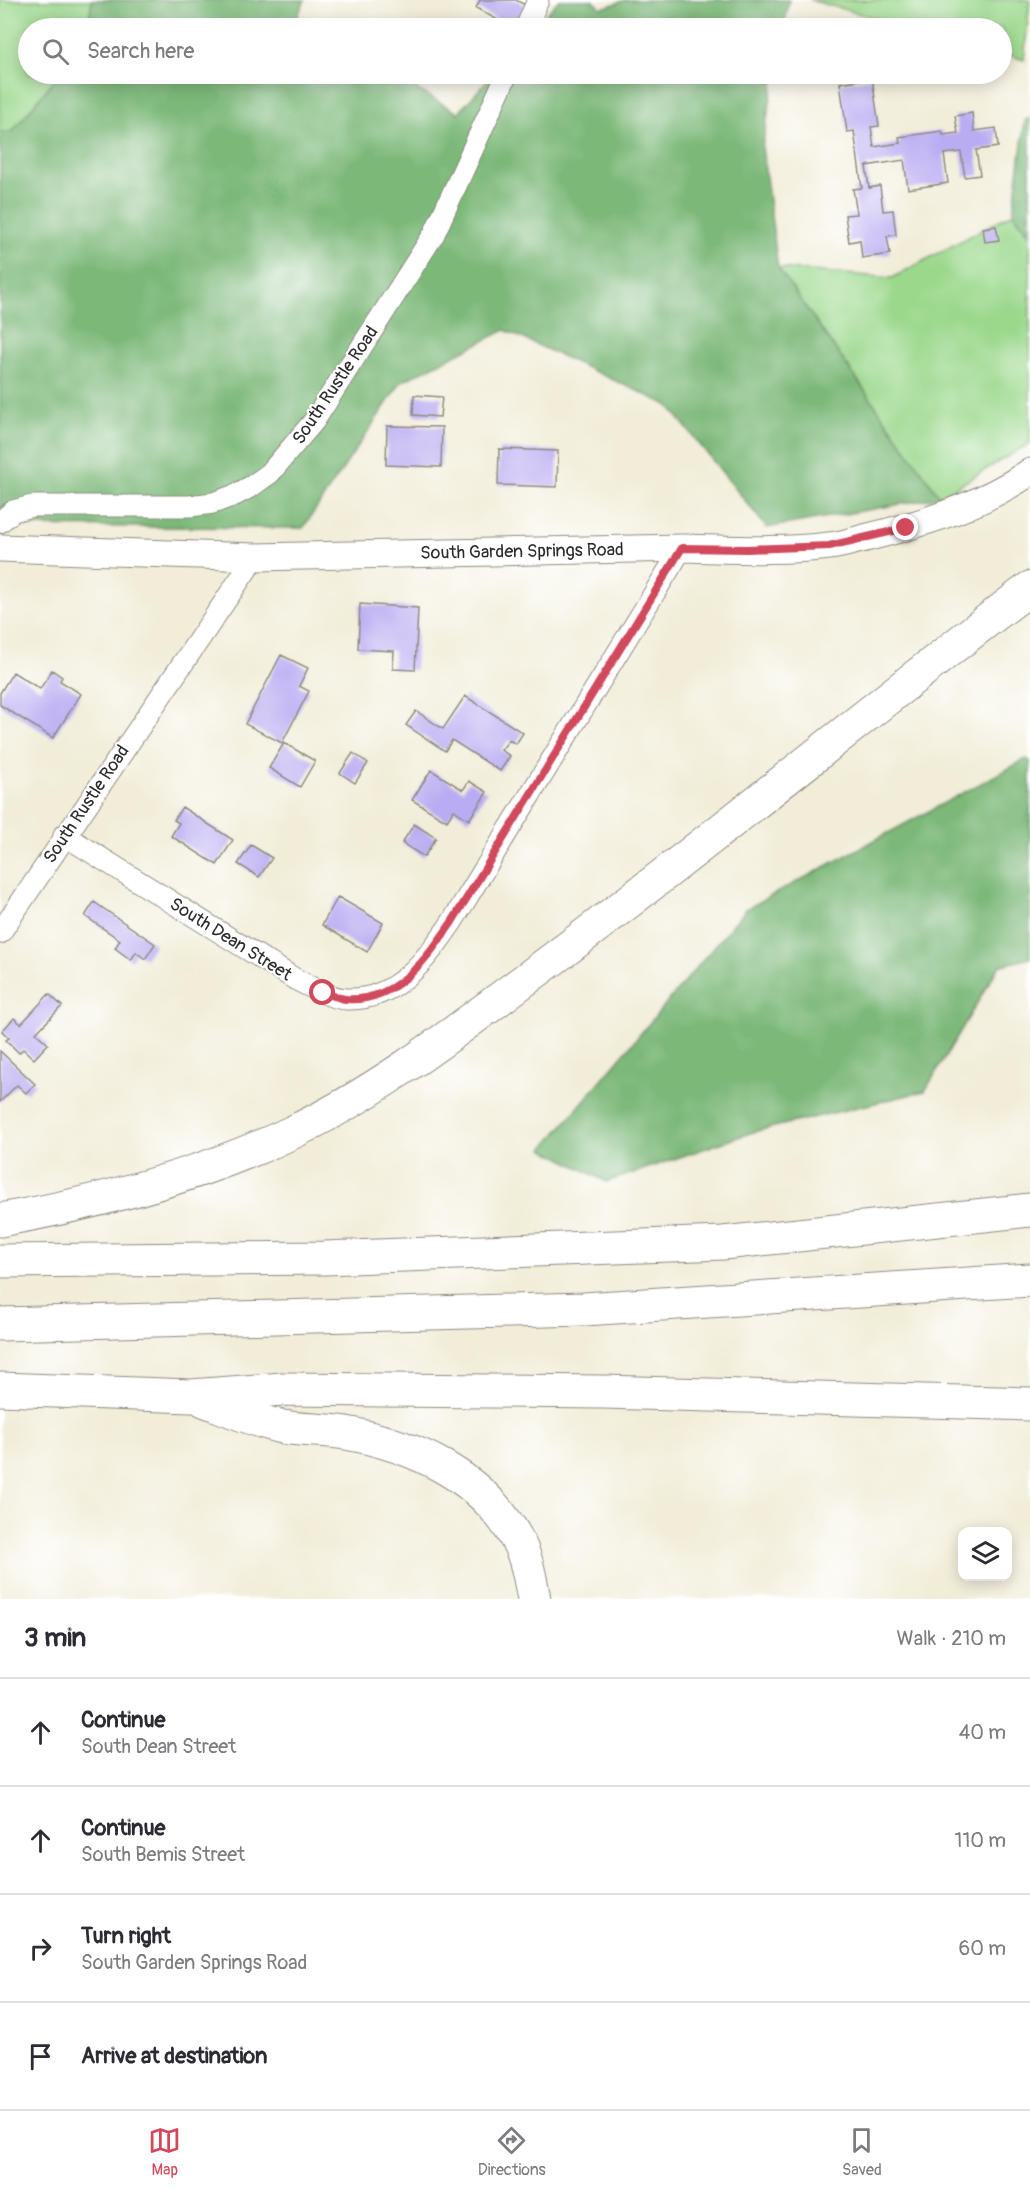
<!DOCTYPE html>
<html lang="en">
<head>
<meta charset="utf-8">
<style>
  body { margin:0; font-family:Pangolin,sans-serif; background:#f7f7f7; color:#2b2b33 }
  .controls { position:absolute; right:18px; bottom:18px; display:grid; overflow:hidden; border-radius:12px; box-shadow:0 3px 15px #0003 }
  .controls button { width:54px; height:54px; display:grid; place-items:center; padding:0; border:0; border-bottom:2px solid #e1e1e2; background:#fff; color:#2b2b33; font:30px sans-serif }
  .stop { position:absolute; width:18px; height:18px; margin:-14px; border:4px solid #d1495b; border-radius:50%; background:#fff }
  .stop.end { background:#d1495b; border-color:#fff; box-shadow:0 2px 6px #0008 }
  .list { margin:0; padding:0; list-style:none }
  h2 { display:flex; justify-content:space-between; align-items:center; height:78px; margin:0; padding:0 24px; font-size:26px }
  h2 small { font-size:20px; font-weight:400; color:#7c7c81 }
  .list li { display:grid; grid-template-columns:39px 1fr auto; gap:18px; align-items:center; box-sizing:border-box; height:108px; padding:0 24px; border-top:2px solid #e1e1e2 }
  .list b { display:block; font-size:22px; white-space:nowrap }
  .list p { margin:0; font-size:20px; white-space:nowrap; color:#7c7c81 }
  .list em { font-size:20px; font-style:normal; color:#7c7c81 }
  .icon { flex:none; width:33px; height:33px; fill:none; stroke:currentColor; stroke-width:2; stroke-linecap:round; stroke-linejoin:round }
  .map { position:relative; flex:none; width:1030px; height:1599px; overflow:hidden }
  .search { position:absolute; background:#fff; box-shadow:0 3px 15px #0003; left:18px; right:18px; top:18px; height:66px; display:flex; align-items:center; gap:15px; box-sizing:border-box; padding:0 21px; border-radius:33px; color:#7c7c81; font-size:22px }
  .sheet { height:510px; background:#fff }
  nav { display:flex; justify-content:space-around; align-items:center; box-sizing:border-box; height:84px; border-top:2px solid #e1e1e2; background:#fff; font-size:16px; color:#7c7c81 }
  nav a { display:grid; justify-items:center; gap:3px }
  nav .on { color:#d1495b }
  .map>svg:first-child { display:block }
</style>
</head>
<body>
<div class="map">
<svg width="1030" height="1599" viewBox="0 0 1030 1599">
  <rect width="100%" height="100%" fill="#fff"/>
  <filter id="ink" filterUnits="userSpaceOnUse"><feTurbulence type="fractalNoise" baseFrequency=".0167" numOctaves="2"/><feDisplacementMap in="SourceGraphic" scale="12" xChannelSelector="R" yChannelSelector="G"/><feConvolveMatrix kernelMatrix="1 2 1 2 8 2 1 2 1" color-interpolation-filters="sRGB"/></filter>
  <filter id="wash" filterUnits="userSpaceOnUse"><feTurbulence type="fractalNoise" baseFrequency=".008" numOctaves="4" result="noise"/><feDisplacementMap in="SourceGraphic" scale="24" xChannelSelector="R" yChannelSelector="G"/><feGaussianBlur stdDeviation="1.35" result="paint"/><feColorMatrix in="noise" values="0 0 0 0 0 0 0 0 0 0 0 0 0 0 0 0 0 1.4 0 .05"/><feComposite in="paint" operator="in"/></filter>
  <g filter="url(#wash)">
    <rect width="100%" height="100%" fill="#f1edd8"/>
    <path fill="#9bd88c" stroke="#63825c" stroke-width="1.5" d="M0,0H92L88,28H28V74H59L12,132H0Z
      M810,0H1030L1024,60L1002,53V28H912Z
      M1013,213L1030,235V443L940,497L778,268L892,278Z"/>
    <path fill="#7cb878" stroke="#547252" stroke-width="1.5" d="M92,0H305L297,17L316,28H88Z
      M559,0H592L602,8L626,0H789L784,28H533Z
      M59,74H391L458,113L493,74H775L762,147L778,268L940,497L767,528L668,405L505,330L401,382L303,528L0,526V132H12Z
      M1030,118V235L1013,213L1025,120Z
      M1026,759L1030,761V958L999,966L925,1091L753,1132L607,1182L543,1149L746,909Z"/>
    <g id="blocks">
      <path fill="#b9acf2" d="M480,0H516L527,6L512,28L476,8Z
        M872,78L879,126L871,127L874,147L900,143L899,137L942,131L943,135L958,133L955,116L972,113L974,131L996,128L998,147L976,150L980,175L965,177L961,152L944,154L948,183L908,189L904,160L866,166L869,188L880,186L883,211L893,210L896,235L887,236L890,254L862,258L860,240L849,242L845,215L857,214L853,189L862,188L854,131L847,132L840,83Z
        M996,226L999,240L985,242L983,228Z
        M414,395L442,397L440,417L413,415Z
        M387,426L442,427L441,467L386,465Z
        M499,449L558,451L557,487L498,485Z
        M360,604L418,608L415,670L393,669L394,651L358,649Z
        M281,655L308,668L299,686L309,691L282,743L245,724Z
        M52,670L62,677L60,681L81,694L53,738L0,705V693L13,672L40,689Z
        M465,696L523,733L516,744L509,740L501,750L510,756L500,771L452,740L445,751L406,725L416,711L443,729Z
        M284,743L315,761L300,787L269,768Z
        M353,753L368,763L355,783L340,773Z
        M431,770L463,790L469,781L487,792L469,820L454,810L447,821L412,800Z
        M182,807L233,840L217,865L171,836L179,823L174,820Z
        M414,824L436,838L424,857L402,843Z
        M251,845L272,858L259,877L238,864Z
        M338,897L383,923L367,952L322,925Z
        M94,902L155,944L145,959L136,952L131,960L115,948L120,940L85,916Z
        M49,994L62,1006L36,1033L48,1044L34,1059L23,1049L19,1053L6,1040L9,1038L2,1031L14,1018L21,1024Z
        M0,1051L35,1084L26,1093L17,1085L0,1102Z"/>
    </g>
  </g>
  <g filter="url(#ink)">
    <use href="#blocks" fill-opacity="0" stroke="#8e8c82" stroke-width="1.5"/>
    <g fill="none" stroke-linecap="round" stroke-linejoin="round">
      <g stroke="#8e8c82" stroke-width="23">
        <path id="minor" d="M526,28L538,0
          M0,522L13,511L32,506H190L213,503L235,495L252,486L270,473L314,421L434,234L507,74
          M64,835L295,979C311,987 329,998 347,999C397,1001 427,958 452,922L682,548
          M0,933L255,557"/>
      </g>
      <g stroke="#8e8c82" stroke-width="29">
        <path id="tertiary" d="M0,548L255,557L682,548C730,549 781,552 829,546C842,545 856,540 869,537C925,523 982,505 1030,472"/>
      </g>
      <g stroke="#8e8c82" stroke-width="35">
        <path id="motorway" d="M0,1220C102,1202 200,1176 293,1132C384,1089 469,1021 549,962C712,841 868,711 1030,588
          M0,1261L324,1258L723,1243L1030,1210
          M0,1324L584,1309L1030,1280
          M0,1389L191,1396L283,1389L603,1392L1030,1404
          M204,1400C228,1409 253,1420 278,1426C300,1431 324,1429 346,1433C413,1445 482,1476 516,1538C527,1557 530,1578 534,1599"/>
      </g>
      <use href="#minor" stroke="#fff" stroke-width="21"/>
      <use href="#tertiary" stroke="#fff" stroke-width="27"/>
      <use href="#motorway" stroke="#fff" stroke-width="33"/>
    </g>
  </g>
  <g fill="none" stroke-linecap="round" stroke-linejoin="round" filter="url(#ink)">
    <path stroke="#d1495b" stroke-width="8" d="M323,993C331,995 339,998 346,999C396,1003 427,958 452,922L682,548L747,549L829,546L906,528"/>
  </g>
  <g text-anchor="middle" stroke-width="4.5" stroke-linejoin="round" paint-order="stroke">
    <g font-size="18" fill="#2b2b2b" stroke="#fff">
      <text transform="translate(335 385) rotate(-56)" y="6">South Rustle Road</text>
      <text transform="translate(522 551) rotate(-1)" y="6">South Garden Springs Road</text>
      <text transform="translate(86 804) rotate(-56)" y="6">South Rustle Road</text>
      <text transform="translate(231 939) rotate(32)" y="6">South Dean Street</text>
    </g>
  </g>
</svg>
<div class="controls">
<button><svg class="icon" aria-label="layers" viewBox="0 0 24 24"><path d="M12 4l9 5-9 5-9-5zM3 14l9 5 9-5"/></svg></button>
</div>
<div class="stop" style="left:323px;top:993px"></div>
<div class="stop end" style="left:906px;top:528px"></div>
<div class="search"><svg class="icon" aria-label="search" viewBox="0 0 24 24"><circle cx="10" cy="10" r="6"/><path d="M15 15l6 6"/></svg>Search here</div>
</div>
<section class="sheet">
<h2>3 min<small>Walk · 210 m</small></h2>
<ul class="list">
<li><svg class="icon" aria-label="ahead" viewBox="0 0 24 24"><path d="M12 20V5M6 11l6-6 6 6"/></svg><div><b>Continue</b><p>South Dean Street</p></div><em>40 m</em></li>
<li><svg class="icon" aria-label="ahead" viewBox="0 0 24 24"><path d="M12 20V5M6 11l6-6 6 6"/></svg><div><b>Continue</b><p>South Bemis Street</p></div><em>110 m</em></li>
<li><svg class="icon" aria-label="right" viewBox="0 0 24 24"><path d="M7 20v-9h11M14 6l5 5-5 5"/></svg><div><b>Turn right</b><p>South Garden Springs Road</p></div><em>60 m</em></li>
<li><svg class="icon" aria-label="arrive" viewBox="0 0 24 24"><path d="M6 21V4h12l-3 4 3 4H6"/></svg><div><b>Arrive at destination</b></div></li>
</ul>
</section>
<nav>
<a class="on"><svg class="icon" aria-label="map" viewBox="0 0 24 24"><path d="M3 6l6-2 6 2 6-2v14l-6 2-6-2-6 2zM9 4v14M15 6v14"/></svg>Map</a>
<a><svg class="icon" aria-label="directions" viewBox="0 0 24 24"><path d="M12 3l9 9-9 9-9-9zM9 14v-3h6M13 9l2 2-2 2"/></svg>Directions</a>
<a><svg class="icon" aria-label="saved" viewBox="0 0 24 24"><path d="M7 4h10v16l-5-4-5 4z"/></svg>Saved</a>
</nav>
</body>
</html>
